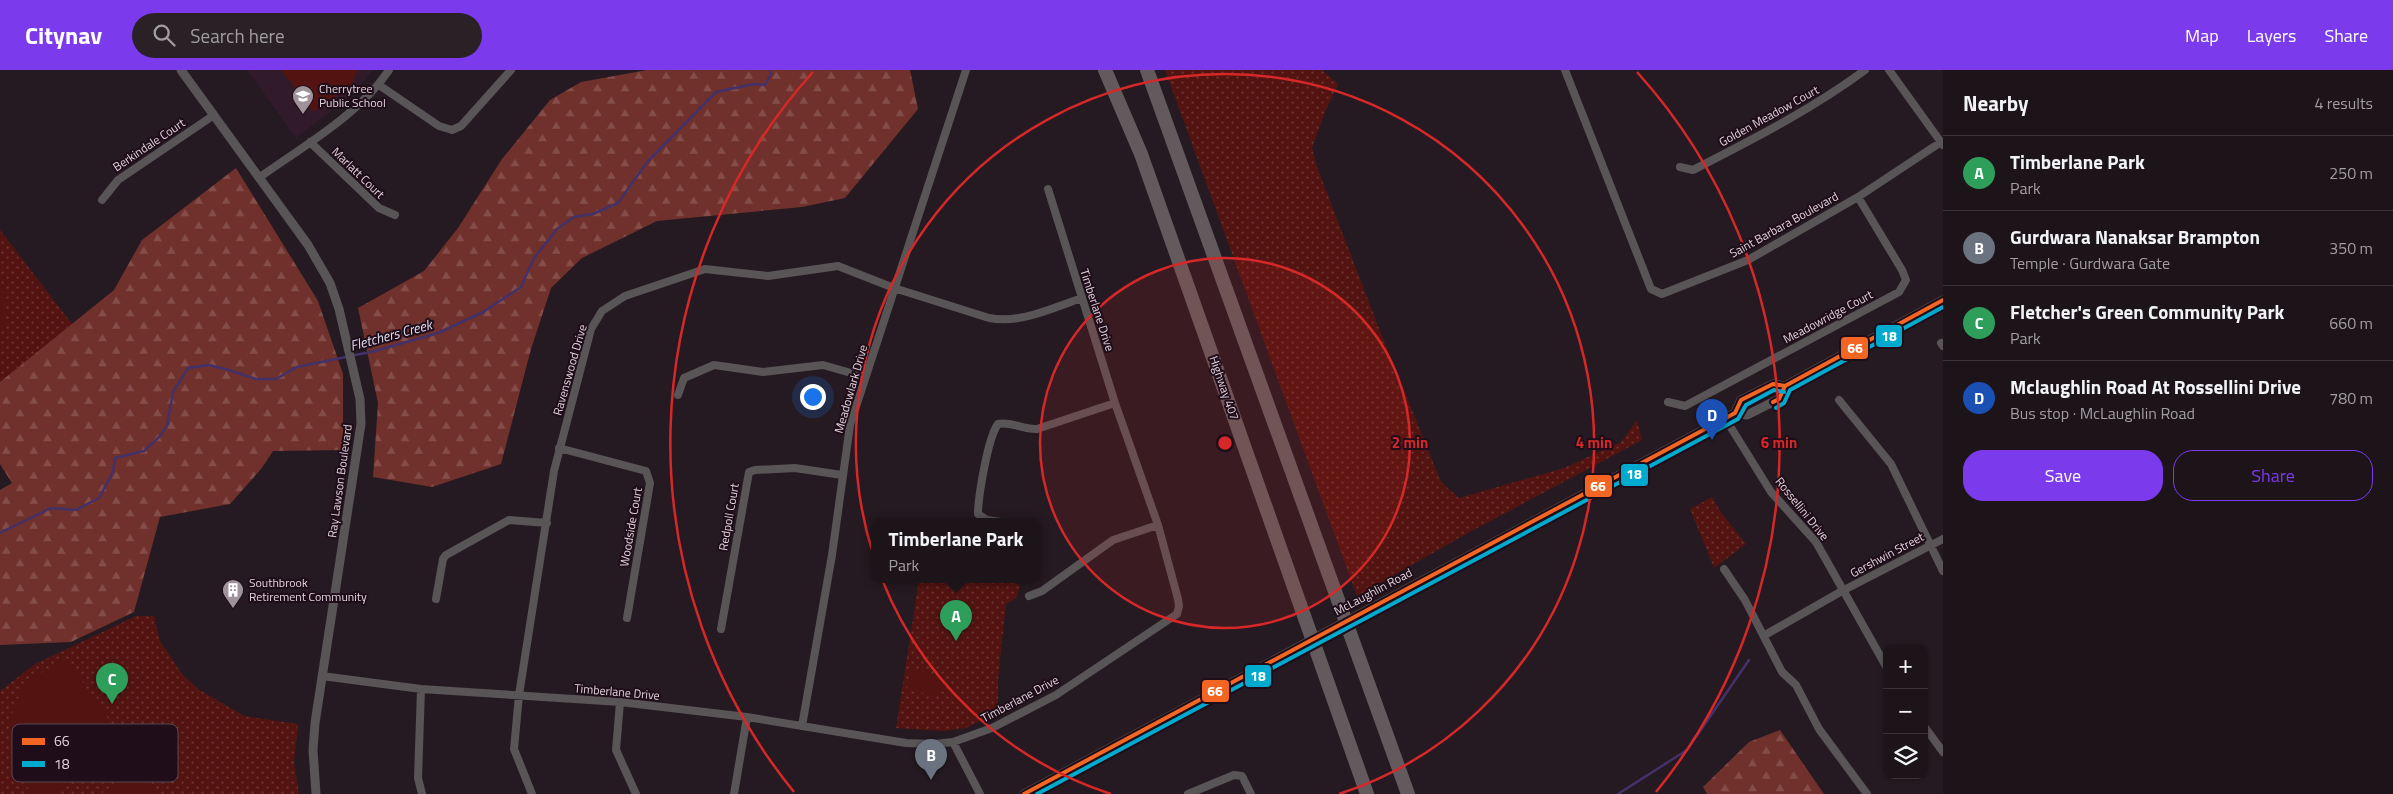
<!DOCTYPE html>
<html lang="en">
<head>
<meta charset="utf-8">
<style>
  body { margin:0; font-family:"Titillium Web",sans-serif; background:#292126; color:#f1f3f6 }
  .controls { position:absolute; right:15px; bottom:15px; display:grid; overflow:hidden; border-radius:10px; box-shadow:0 1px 4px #0004 }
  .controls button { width:45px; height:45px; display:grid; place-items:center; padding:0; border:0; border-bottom:1px solid #3a3338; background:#1c1419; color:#f1f3f6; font:25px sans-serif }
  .you { position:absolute; left:812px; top:326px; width:18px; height:18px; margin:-12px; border:4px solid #fff; border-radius:50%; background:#1a73e8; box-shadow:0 0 0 8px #1a73e833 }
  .badge { display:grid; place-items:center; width:32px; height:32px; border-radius:50%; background:#7c3aed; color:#fff; font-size:16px; font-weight:700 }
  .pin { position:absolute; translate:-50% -41px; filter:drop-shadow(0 1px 2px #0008) }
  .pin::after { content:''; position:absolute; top:26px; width:18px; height:15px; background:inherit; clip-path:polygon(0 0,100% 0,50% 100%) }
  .popup { position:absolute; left:871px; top:448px; width:170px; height:65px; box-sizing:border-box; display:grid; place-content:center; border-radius:10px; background:#1c1419; filter:drop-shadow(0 1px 4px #0005); font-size:16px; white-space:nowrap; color:#a09ea2 }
  .popup b { font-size:19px; color:#f1f3f6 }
  .popup::after { content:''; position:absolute; left:50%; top:100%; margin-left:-10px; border:10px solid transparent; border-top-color:#1c1419 }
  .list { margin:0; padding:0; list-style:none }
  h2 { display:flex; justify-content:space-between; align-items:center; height:65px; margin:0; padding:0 20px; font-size:21px }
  h2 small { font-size:16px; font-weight:400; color:#a09ea2 }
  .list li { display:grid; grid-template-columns:32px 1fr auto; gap:15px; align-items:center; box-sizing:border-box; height:75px; padding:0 20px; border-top:1px solid #3a3338 }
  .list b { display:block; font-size:19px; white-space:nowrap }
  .list p { margin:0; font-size:16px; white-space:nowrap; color:#a09ea2 }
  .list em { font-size:16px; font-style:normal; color:#a09ea2 }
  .actions { display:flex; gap:10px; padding:15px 20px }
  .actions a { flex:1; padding:11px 0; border:1px solid #7c3aed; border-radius:20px; text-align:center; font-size:18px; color:#7c3aed }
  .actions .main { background:#7c3aed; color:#fff }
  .icon { flex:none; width:28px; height:28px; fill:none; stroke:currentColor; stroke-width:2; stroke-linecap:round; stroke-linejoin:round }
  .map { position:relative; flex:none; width:1943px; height:724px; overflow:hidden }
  header { display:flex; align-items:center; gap:30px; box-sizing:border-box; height:70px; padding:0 25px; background:#7c3aed; color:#fff }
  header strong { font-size:24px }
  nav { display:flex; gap:28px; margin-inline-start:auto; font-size:18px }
  .search { width:350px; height:45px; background:#292126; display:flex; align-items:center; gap:12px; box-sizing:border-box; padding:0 18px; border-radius:28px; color:#a09ea2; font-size:19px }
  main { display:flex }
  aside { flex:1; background:#1c1419 }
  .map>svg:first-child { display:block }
</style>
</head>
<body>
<header>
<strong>Citynav</strong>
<div class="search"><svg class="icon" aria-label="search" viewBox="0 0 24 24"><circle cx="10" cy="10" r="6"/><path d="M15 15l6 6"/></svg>Search here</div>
<nav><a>Map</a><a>Layers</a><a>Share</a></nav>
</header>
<main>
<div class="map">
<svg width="1943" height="724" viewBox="0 0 1943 724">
  <defs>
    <pattern id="grass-dots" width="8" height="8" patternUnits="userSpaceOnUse" patternTransform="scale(1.25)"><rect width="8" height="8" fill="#531411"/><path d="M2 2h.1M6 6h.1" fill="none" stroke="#6b3533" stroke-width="1.8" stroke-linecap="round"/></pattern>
    <pattern id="forest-firs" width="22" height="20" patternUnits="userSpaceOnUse" patternTransform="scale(1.25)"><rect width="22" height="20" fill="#70302b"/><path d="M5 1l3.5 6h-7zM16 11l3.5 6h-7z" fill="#844d49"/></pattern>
  </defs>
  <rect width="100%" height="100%" fill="#251a21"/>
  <path fill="#311a29" d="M247,0H373L354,23L296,68Z"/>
  <path fill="url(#grass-dots)" d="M1165,0H1322L1338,14L1325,42L1312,78L1317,97L1379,258L1441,412L1459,428L1564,398L1621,372L1637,350L1642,370L1468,463L1357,526Z
    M0,160L72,254L0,312Z
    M1712,427L1720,441L1746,474L1714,498L1690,439Z
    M919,510H1011L1020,516L1016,528L1006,534L998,609V642L966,658L943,661L896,658Z
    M136,546H154L160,571L182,604L198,619L244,646L298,654L294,693L299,724H0V621L35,594Z"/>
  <path fill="url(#forest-firs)" d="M647,0H910L918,39L845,128L802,137L657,151L582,188L551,218L531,279L501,394L432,417L373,407L378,333L358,238L424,201L458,158L502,89L550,30L581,12Z
    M236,98L318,231L343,304V380L273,381L261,399L230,434L160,447L134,542L71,572L0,575V420L12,413L0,394V312L114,220L142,170Z
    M1780,660L1824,724H1707L1703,717L1749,672Z"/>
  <path fill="#531411" d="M281,0H358L351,16L314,42Z
    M0,211C8,229 6,249 0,268Z
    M65,587L123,670L122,675L52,724H32C7,687 0,650 27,614C38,604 52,596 65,587Z
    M910,600L944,606L940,626L907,620Z
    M137,700L142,701L159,724H101Z"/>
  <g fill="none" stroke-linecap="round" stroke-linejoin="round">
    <path stroke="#43316a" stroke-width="2.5" d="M0,463L51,438L76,440L99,428L113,402L115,388L144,381L160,366L167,356L173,322L188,298L209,295L229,300L256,309H276L297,297L375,281L438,263L483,242L521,217L534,188L557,159L574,147L593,144L618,133L648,91L716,22L754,14L765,15L771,4L770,0
      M1618,724L1687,680L1749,590"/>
    <path stroke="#595456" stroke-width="8" d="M1565,0L1651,219L1662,224L1748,190L1858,127L1941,72
      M1889,0L1943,75
      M379,15L439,56L452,60L461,56L511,0
      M310,72L379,138L395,145
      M1680,97L1693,100C1753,69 1811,40 1865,0
      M260,107C302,77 360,44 389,0
      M102,130L118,110L214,45
      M1941,273L1943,276
      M678,325L684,308L714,295L763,302L823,295L865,307
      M1839,330L1891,394L1943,501
      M1668,332L1685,336L1899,222L1906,210L1902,200L1858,127
      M1725,348L1771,422L1816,472L1887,598
      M559,378L646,401L650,413L627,548
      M1001,452L987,450L978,444C978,427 988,367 998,354C1012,351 1023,360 1037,359L1115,333
      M1724,499L1745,530L1782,602L1796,615L1819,659L1867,724
      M1029,526L1042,521L1113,470L1158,455
      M436,529L443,489L446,485L509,450L547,453
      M721,559L749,402L755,400L795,398L842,405
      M1765,565L1842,521L1943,469
      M322,606L421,619L620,632L747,647L906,673L934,674L953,672L992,658L1056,625L1177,544L1179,536L1178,529L1158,455L1115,333L1048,119
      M421,619L418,708L422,724
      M620,632L616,680L636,724
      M802,656L832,485L850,355L966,0
      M1924,656L1943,682
      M953,672L980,724
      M532,724L514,679L519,625L554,401L591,259L602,241L625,226L705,199L768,206L838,196L894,218L989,248C1021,254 1052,238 1082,228
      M734,724L747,647
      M1188,724L1234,705L1242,706L1251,724"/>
    <path stroke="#595456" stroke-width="9" d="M181,0L308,175L330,213L339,239L360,329L361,354L315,653L313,680L316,724
      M1735,343L1747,345L1779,329L1785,316L1943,230
      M1024,724L1735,343L1741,330L1773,314L1785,316"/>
    <path stroke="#635a5d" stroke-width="14" d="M1105,0L1141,84L1367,724
      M1147,0L1408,724"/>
    <g stroke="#1f0d19" stroke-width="8">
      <path id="bus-1" d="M1773,332L1779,329L1785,316L1943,230
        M1024,724L1735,343L1741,330L1773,314L1785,316"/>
    </g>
    <g stroke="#1f0d19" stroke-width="8">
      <path id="bus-2" d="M1776,338L1784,333L1790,320L1943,237
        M1037,724L1738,349L1746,335L1774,320L1784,322"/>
    </g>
    <use href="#bus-1" stroke="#f26522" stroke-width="4"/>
    <use href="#bus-2" stroke="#00a9ce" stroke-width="4"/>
  </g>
  <circle cx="1225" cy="373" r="185" fill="#d62828" fill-opacity=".12"/>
  <g fill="none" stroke="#d62828" stroke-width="2.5">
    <circle cx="1225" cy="373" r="185"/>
    <path d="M1111 724A369 369 0 1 1 1339 724"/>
    <path d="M794 722A554 554 0 0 1 813 2M1637 2A554 554 0 0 1 1656 722"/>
  </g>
  <defs>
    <g id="school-pin" transform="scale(1.125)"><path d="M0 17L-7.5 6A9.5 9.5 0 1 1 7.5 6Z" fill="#9f929a" stroke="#1f0d19"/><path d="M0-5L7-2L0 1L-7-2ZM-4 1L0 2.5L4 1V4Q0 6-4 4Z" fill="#fff"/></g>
    <g id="building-pin" transform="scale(1.125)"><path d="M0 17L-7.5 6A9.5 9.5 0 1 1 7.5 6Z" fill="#9f929a" stroke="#1f0d19"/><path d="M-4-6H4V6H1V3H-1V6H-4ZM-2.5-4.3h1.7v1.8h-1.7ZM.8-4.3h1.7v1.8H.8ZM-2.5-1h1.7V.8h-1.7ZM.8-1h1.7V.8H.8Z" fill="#fff"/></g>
  </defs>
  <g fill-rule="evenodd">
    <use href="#school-pin" x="303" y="26"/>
    <use href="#building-pin" x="233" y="520"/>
  </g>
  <g text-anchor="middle" stroke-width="4" stroke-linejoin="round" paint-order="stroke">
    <g font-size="12" fill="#e1d3db" stroke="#1f0d19" text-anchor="start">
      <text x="319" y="23">Cherrytree<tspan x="319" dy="14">Public School</tspan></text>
      <text x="249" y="517">Southbrook<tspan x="249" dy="14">Retirement Community</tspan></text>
    </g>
    <g font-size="12" fill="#e1d3db" stroke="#1f0d19">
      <text transform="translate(1769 46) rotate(-29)" y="4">Golden Meadow Court</text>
      <text transform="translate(149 75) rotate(-34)" y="4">Berkindale Court</text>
      <text transform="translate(358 103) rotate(44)" y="4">Marlatt Court</text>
      <text transform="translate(1784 155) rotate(-29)" y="4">Saint Barbara Boulevard</text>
      <text transform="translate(1097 240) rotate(72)" y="4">Timberlane Drive</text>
      <text transform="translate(1828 247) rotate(-28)" y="4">Meadowridge Court</text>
      <text transform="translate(570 300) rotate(-74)" y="4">Ravenswood Drive</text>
      <text transform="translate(1224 318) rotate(71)" y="4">Highway 407</text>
      <text transform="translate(851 319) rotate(-74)" y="4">Meadowlark Drive</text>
      <text transform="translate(340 411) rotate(-82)" y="4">Ray Lawson Boulevard</text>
      <text transform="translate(1802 439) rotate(51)" y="4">Rossellini Drive</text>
      <text transform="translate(729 447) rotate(-80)" y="4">Redpoll Court</text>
      <text transform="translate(631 457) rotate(-80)" y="4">Woodside Court</text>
      <text transform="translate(1887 485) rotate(-28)" y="4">Gershwin Street</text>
      <text transform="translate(1373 522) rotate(-28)" y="4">McLaughlin Road</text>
      <text transform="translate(617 622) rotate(5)" y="4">Timberlane Drive</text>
      <text transform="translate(1020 629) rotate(-28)" y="4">Timberlane Drive</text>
    </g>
    <g font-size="14" font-style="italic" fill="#e0dcef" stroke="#1f0d19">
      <text transform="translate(391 265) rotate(-15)" y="5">Fletchers Creek</text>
    </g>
  </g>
  <rect x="12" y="654" width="166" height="58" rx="8" fill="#1f0d19" stroke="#594853" stroke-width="1"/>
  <rect x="22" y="668" width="23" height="7" fill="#f26522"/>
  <rect x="22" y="691" width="23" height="6" fill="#00a9ce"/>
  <g font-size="14" fill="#e1d3db">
    <text x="54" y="676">66</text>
    <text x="54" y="699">18</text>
  </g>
  <circle cx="1225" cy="373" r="8" fill="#d62828" stroke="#1f0d19" stroke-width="2.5"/>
  <g font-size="15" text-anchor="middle" font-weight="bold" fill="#d62828" stroke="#1f0d19" stroke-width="4" stroke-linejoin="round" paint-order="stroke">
    <text x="1410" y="378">2 min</text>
    <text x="1594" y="378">4 min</text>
    <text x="1779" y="378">6 min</text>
  </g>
  <g stroke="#1f0d19" stroke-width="2">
    <rect x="1875" y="254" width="28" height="24" rx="5" fill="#00a9ce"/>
    <rect x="1840" y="266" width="29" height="24" rx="5" fill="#f26522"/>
    <rect x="1620" y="393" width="29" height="24" rx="5" fill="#00a9ce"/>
    <rect x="1584" y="404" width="29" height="24" rx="5" fill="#f26522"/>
    <rect x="1244" y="594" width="28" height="24" rx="5" fill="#00a9ce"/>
    <rect x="1201" y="609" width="29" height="24" rx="5" fill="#f26522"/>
  </g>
  <g font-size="14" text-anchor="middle" font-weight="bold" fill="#fff">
    <text x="1889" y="271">18</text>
    <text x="1855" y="283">66</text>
    <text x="1634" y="409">18</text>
    <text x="1598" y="421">66</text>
    <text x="1258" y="611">18</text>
    <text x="1215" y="626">66</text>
  </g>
</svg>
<div class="controls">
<button>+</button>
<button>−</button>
<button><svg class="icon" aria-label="layers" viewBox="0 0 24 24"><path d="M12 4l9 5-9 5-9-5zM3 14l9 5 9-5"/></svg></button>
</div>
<div class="you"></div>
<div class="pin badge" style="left:956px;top:571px;background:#2e9e5b">A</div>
<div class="popup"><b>Timberlane Park</b>Park</div>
<div class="pin badge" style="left:931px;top:710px;background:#6b7280">B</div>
<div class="pin badge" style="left:112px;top:634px;background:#2e9e5b">C</div>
<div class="pin badge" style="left:1712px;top:370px;background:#1a4fb4">D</div>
</div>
<aside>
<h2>Nearby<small>4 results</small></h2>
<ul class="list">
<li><span class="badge" style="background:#2e9e5b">A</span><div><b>Timberlane Park</b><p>Park</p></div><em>250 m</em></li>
<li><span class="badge" style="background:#6b7280">B</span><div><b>Gurdwara Nanaksar Brampton</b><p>Temple · Gurdwara Gate</p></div><em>350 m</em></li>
<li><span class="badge" style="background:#2e9e5b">C</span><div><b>Fletcher's Green Community Park</b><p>Park</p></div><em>660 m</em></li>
<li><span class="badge" style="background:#1a4fb4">D</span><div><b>Mclaughlin Road At Rossellini Drive</b><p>Bus stop · McLaughlin Road</p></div><em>780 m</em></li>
</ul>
<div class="actions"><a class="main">Save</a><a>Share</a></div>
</aside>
</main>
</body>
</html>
